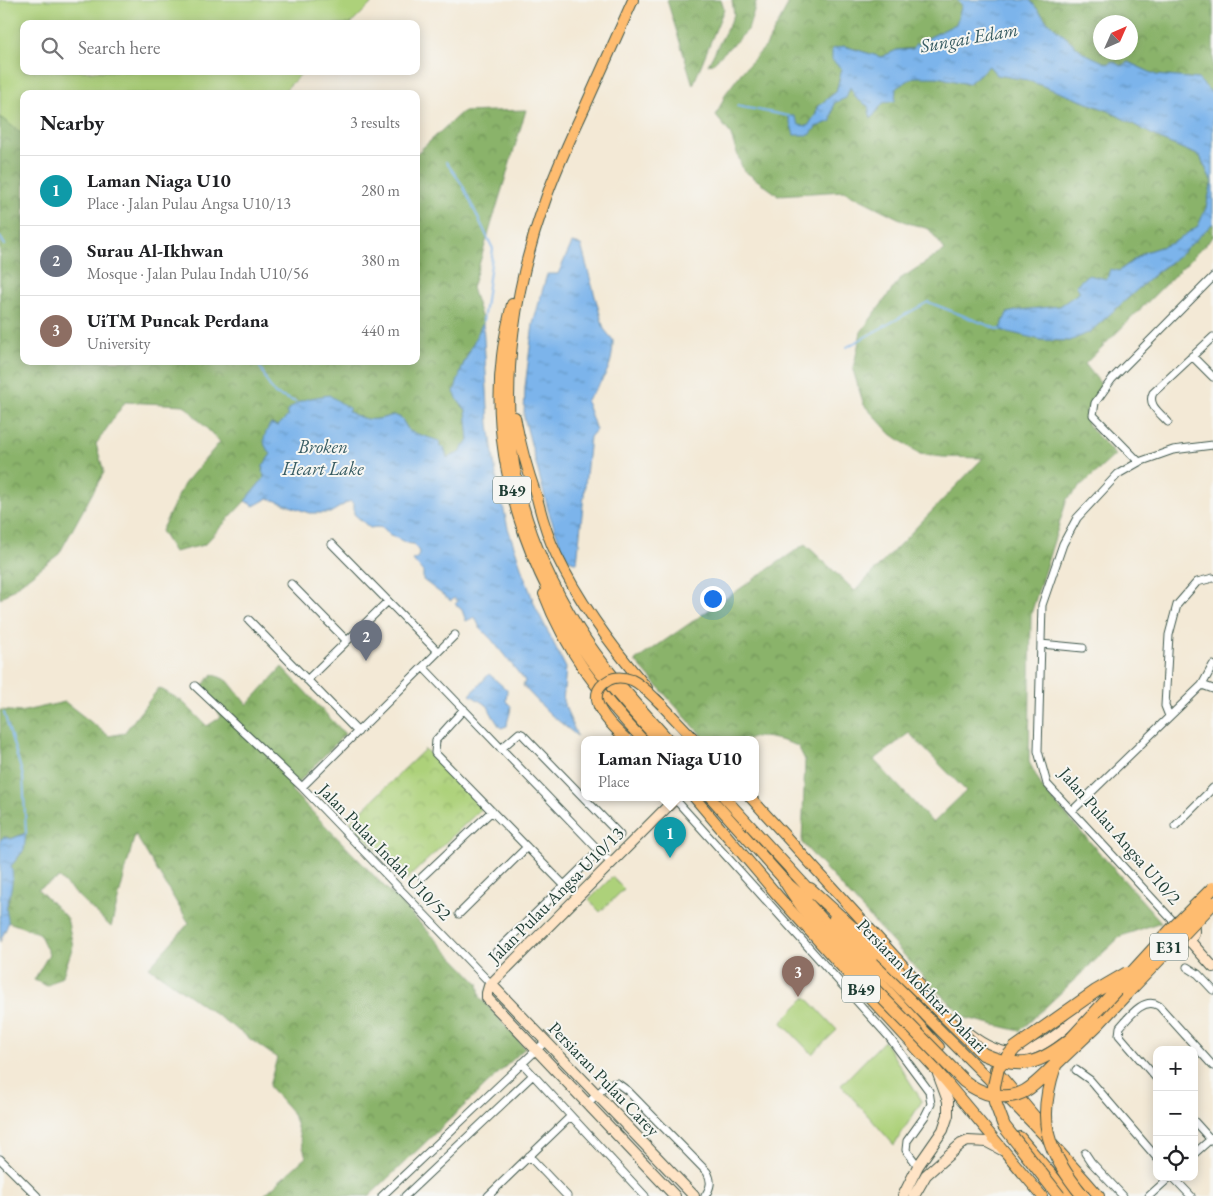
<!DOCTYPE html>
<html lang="en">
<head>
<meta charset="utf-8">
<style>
  body { margin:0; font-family:"EB Garamond",serif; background:#f6f6f6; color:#202124 }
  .controls { position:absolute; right:15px; bottom:15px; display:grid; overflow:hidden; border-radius:10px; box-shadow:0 2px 12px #0003 }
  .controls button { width:45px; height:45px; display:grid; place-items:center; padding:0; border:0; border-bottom:1px solid #e0e0e0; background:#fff; color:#202124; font:25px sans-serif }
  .compass { position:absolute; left:1093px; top:15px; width:45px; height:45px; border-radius:50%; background:#fff; box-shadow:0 2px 12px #0003; rotate:45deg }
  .you { position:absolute; left:712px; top:598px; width:18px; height:18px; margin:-12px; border:4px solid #fff; border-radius:50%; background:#1a73e8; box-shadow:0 0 0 8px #1a73e833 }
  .badge { display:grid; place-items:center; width:32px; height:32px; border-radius:50%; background:#d93025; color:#fff; font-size:16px; font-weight:700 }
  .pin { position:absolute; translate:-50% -41px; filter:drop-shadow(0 1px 2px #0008) }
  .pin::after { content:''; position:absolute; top:26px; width:18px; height:15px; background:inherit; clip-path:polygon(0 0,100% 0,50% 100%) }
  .popup { position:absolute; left:581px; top:736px; width:178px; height:65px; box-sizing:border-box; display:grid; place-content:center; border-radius:10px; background:#fff; filter:drop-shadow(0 1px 4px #0005); font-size:16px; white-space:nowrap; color:#757577 }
  .popup b { font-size:19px; color:#202124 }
  .popup::after { content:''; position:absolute; left:50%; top:100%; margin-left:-10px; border:10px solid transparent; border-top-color:#fff }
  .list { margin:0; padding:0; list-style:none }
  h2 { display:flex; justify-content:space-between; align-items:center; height:65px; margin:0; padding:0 20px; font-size:21px }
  h2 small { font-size:16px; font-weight:400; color:#757577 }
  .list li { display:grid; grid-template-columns:32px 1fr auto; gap:15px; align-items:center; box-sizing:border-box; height:70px; padding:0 20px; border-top:1px solid #e0e0e0 }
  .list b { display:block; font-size:19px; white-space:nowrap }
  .list p { margin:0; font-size:16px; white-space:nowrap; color:#757577 }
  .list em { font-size:16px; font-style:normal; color:#757577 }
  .icon { flex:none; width:28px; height:28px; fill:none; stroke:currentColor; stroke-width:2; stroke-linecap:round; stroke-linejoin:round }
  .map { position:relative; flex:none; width:1213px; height:1196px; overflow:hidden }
  .search { position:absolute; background:#fff; box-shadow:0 2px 12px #0003; left:20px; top:20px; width:400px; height:55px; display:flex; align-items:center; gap:12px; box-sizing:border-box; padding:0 18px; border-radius:10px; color:#757577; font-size:19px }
  .panel { position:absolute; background:#fff; box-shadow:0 2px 12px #0003; left:20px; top:90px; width:400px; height:275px; border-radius:10px }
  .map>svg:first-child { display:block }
</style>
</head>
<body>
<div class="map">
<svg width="1213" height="1196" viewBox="0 0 1213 1196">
  <defs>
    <pattern id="forest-crowns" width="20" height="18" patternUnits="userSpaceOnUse" patternTransform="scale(1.25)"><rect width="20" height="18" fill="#8ab36a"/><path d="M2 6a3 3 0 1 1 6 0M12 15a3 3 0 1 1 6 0" fill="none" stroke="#709358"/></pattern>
    <pattern id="park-crowns" width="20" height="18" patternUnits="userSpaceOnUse" patternTransform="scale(1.25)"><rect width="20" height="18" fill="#add17a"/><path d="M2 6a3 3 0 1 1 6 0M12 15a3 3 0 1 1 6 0" fill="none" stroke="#94b46a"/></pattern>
    <pattern id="water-ripples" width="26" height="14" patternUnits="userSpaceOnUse" patternTransform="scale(1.25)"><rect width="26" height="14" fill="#7bb4eb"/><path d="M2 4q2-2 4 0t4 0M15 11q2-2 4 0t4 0" fill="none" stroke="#6494bf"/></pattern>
  </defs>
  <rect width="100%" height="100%" fill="#f6f6f2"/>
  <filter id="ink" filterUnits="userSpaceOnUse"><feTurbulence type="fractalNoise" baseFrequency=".02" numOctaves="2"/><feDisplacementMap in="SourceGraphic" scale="10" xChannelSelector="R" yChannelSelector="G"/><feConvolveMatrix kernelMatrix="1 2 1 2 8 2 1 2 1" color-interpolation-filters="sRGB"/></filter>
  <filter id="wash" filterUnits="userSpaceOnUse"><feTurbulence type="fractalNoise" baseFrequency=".0096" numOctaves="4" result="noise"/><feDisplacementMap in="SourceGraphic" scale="20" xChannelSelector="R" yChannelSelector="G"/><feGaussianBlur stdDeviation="1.12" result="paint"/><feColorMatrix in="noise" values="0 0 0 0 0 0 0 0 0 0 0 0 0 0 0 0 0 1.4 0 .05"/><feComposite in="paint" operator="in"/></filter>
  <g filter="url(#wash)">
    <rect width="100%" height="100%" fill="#f3e9d6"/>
    <path fill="#add17a" stroke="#668757" d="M0,0H375L351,24H24V71H304L281,94H24V352L0,376Z
      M612,877L624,889L600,912L589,900Z
      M805,998H807L837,1030L812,1054L782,1023L783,1020Z
      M884,1041L922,1101L894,1145L841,1085Z"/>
    <path fill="url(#forest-crowns)" stroke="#54784f" fill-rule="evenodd" d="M667,0H721L724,9L693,85Z
      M732,0H757L748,30L713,63L708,65L734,15Z
      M787,0H957L962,5L956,24L928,38L927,44L923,47L897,50L881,57L844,46L842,69L836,92L817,107L816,114L808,126H799L794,135L831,121L834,103L850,86L857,99L868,105L872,118C882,104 895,83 914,77C928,73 954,81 968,84L989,66L997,75L1027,80L1109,111L1164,141L1200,156L1212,182L1206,208L1198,226L1173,243L1144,252L1108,279L1081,292L1060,306L1020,310L1007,313L1001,330L1041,340L1070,341L1180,255L1213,223V237L1085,364L1101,384L1087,410V424L1115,455L1067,499L1031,614L1029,762L1043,789L1161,922L1121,936L1020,1031L966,1018L935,989L802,843L805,760L798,746C787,742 761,733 750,739H705L635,661L805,544L855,591L983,458L943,457L920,454L891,434L864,405L853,370L861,332L900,279L945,250L929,229L908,223L844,191L778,195L743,170L730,133L716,116L726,93L742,72L766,46L787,7ZM909,733L966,791L933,823L874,760Z
      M1030,0H1213V94L1198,79L1156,75L1128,62L1121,66L1108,65L1084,53L1046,20ZM1100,22H1130V52H1100Z
      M526,110L472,288L483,322L463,365L459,402L466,410L469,442L461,452L447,458L444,447L440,448L409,431L401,418L394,415C374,421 366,422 348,411L350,409L287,417L278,426L270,424L271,454L263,466L264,478L245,501L204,545L174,552L161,531L184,484L220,442L184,405L125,402L96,444L104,472L59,554L0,599V117L24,135V361H416V214H419L416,204V154L462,112Z
      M282,667L345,734L291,790L478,983L480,997L525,1048L369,1196H263L306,1157L293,1114L269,1086L277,1058L149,967L189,923L135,834L111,927L59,878L38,889L67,918L73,946L63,975L47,986L34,980L49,954L39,933L8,922C6,915 5,908 9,900L11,866L24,850L25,833L11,839L0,840V710L20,712L65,702L109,736L124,733L159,688L182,701L207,726L221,717L203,685L213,674L228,681L247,705Z"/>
    <path fill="url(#park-crowns)" stroke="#668757" d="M425,749L482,808L406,880L350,822Z"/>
    <path fill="url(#water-ripples)" stroke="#4d7890" d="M957,0H1030L1046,20L1084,53L1108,64L1112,61L1121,66L1128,62L1156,75L1198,79L1213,94V223L1180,255L1157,272L1090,332L1070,341L1041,340L1000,330L1007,313L1020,310L1060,306L1080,292L1076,285L1087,275L1107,279L1110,269L1119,271L1145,252L1173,243L1198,226L1206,208L1212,182L1200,156L1164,141L1109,111L1027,80L997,75L989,66L968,84L938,77H914L896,88L895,101L883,103L871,119L868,106L857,99L850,87L846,98L834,103L831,121L816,127L810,135H794L788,116H794L799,125L808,126L816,114L817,107L836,92L842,69L832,60V49L844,46L881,57L897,50L913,49L916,43L923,47L927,44L928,38L956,24L962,5Z
      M572,243L581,245L604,329L613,340C613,370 603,379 586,401L596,430L590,437L577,563L569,560L562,549L549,513L524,417L525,387L533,324L547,274H558Z
      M483,322L489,424L496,475L508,528L522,570L536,608L566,668L563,701L577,736L550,714L523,686L525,681L492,640L480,628L475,617L466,621L462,610L455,604L458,601L454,598L451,601L423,580V572L413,560L418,557L419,552L414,544C404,544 400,538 390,536C385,527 380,526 370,528L354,514V504L350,501L330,513H309L268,498L254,506L245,501L264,478L263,466L271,454C260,442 264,437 270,424L278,426L287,417V411C301,398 310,398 329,395L350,409L348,411C366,422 374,421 394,415L401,418L409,431L439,441L440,447H444L447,458L461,452L463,446L469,441L466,410L459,402L454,392L463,365Z
      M489,674L507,690L506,701L511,706C511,714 507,719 507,726L501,728C498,725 489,710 488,706L470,695Z
      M26,833L24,850L11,866C15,879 10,893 7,905C5,911 9,918 8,924C6,930 2,936 0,942V840L4,837L11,839Z"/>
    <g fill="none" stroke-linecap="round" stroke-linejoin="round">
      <path stroke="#7bb4eb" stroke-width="2" d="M737,106L789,116
        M446,162L462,184L493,249L483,322
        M0,237L5,245
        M847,347L928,302L1000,330
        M256,361L263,372L267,382L275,394L296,402
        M4,713L23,776L26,833"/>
    </g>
  </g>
  <g filter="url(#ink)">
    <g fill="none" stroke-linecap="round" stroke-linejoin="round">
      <g stroke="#3f574c" stroke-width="9">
        <path id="street" d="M1192,356L1213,377
          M1168,422C1160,413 1147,405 1153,393L1213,337
          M1139,462L1093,415L1095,403L1112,379L1213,277
          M332,544L438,652
          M291,584L347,641
          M249,620L358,732
          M455,635L302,787L491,984
          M1041,644L1083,648
          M423,667L611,863
          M307,680L388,601
          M1202,685L1213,689
          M195,686L302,787
          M464,709L436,740L435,753L564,885
          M1169,716L1165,706L1169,635L1177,605L1197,582L1213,578
          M501,749L519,733L522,734L620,835
          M675,799L889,1037L929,1091L931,1104L925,1116L907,1141L906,1150L918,1166
          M1072,811L1202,685L1213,665
          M1175,826L1213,788
          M422,877L492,811
          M459,914L527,847
          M1175,923L1047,784L1038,751L1042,605L1063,544L1077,518L1118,474L1139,462L1173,450L1213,445
          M496,952L599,851
          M1187,967L1198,974L1213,990
          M522,1063L645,1196
          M1076,1070L1090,1080L1157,1158
          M1157,1079L1119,1035L1120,1027C1129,1017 1144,996 1159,1006L1213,1066
          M588,1103L608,1084L617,1083L628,1091L707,1172C712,1181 711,1187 705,1196
          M1194,1121L1213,1142
          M1085,1153L1091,1162L1123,1196
          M1194,1154L1212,1138
          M529,1156L567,1196
          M0,1159L37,1196
          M1173,1177L1191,1196
          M382,1196L545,1042
          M405,1196L533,1075
          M488,1196L571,1116
          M1149,1196L1170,1177"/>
      </g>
      <g stroke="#3f574c" stroke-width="12">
        <path id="secondary" d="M1172 931a11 11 0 1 1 22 0a11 11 0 1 1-22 0Z
          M1189,940L1213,967
          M491,984L694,1196
          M969,1034C1010,1066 1035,1054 1071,1023C1084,1011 1098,999 1111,987
          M675,1196L487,998V993L489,986L675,799V797
          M903,1196L918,1166L943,1130L948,1115V1101L938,1074
          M914,1196L926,1175L961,1144L968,1141L987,1142L1002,1150"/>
      </g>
      <g stroke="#3f574c" stroke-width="12">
        <path id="primary" d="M633,0C617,36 601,72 585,107C570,139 555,171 544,204C515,286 501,378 514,464C523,522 548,579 579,629C604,669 637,704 668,739
          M512,304C508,321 504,338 502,356C489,462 529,576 591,661C611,689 635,714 657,739
          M515,417C520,445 528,472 537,498C542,518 548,538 557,556C580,604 612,647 647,688
          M544,594C565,650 601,696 642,739
          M656,699L694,739
          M694,797L778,896L857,984L938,1072L1042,1196
          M710,797L785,881L801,895L939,1047
          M724,797L813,894
          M750,797L919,983
          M834,918C867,953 899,989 933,1023C989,1080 1047,1135 1099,1196
          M995,1069L1037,1119
          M1020,1137L1070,1196"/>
      </g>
      <g stroke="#3f574c" stroke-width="14">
        <path id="highway" d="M785,881C809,920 841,954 872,987
          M810,889L881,954
          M1099,1023L1127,993"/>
      </g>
      <use href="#street" stroke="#fff" stroke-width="7"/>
      <use href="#secondary" stroke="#ffe4c6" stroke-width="10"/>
      <use href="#primary" stroke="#febc70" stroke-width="10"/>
      <use href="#highway" stroke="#febc70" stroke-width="12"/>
      <g stroke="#3f574c" stroke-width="12" stroke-linecap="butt">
        <path id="primary-bridge" d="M626,739C612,726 579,696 609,680C616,676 624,677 632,680C643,685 653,697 662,705"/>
      </g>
      <g stroke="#3f574c" stroke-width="14" stroke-linecap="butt">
        <path id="highway-bridge" d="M881,954L983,1054C1021,1071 1040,1064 1071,1039L1170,931L1213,888
          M872,987L964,1081C980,1094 1006,1102 1025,1091C1037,1084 1047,1072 1057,1063C1071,1049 1086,1036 1099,1023
          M1127,993L1213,903
          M1055,1066C1036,1122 1047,1152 1083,1196
          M1059,1196L1004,1126L995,1102L994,1086L998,1068L1015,1048L1096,991L1127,973"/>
      </g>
      <use href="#primary-bridge" stroke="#febc70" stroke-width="10"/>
      <use href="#highway-bridge" stroke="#febc70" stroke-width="12"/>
    </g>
  </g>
  <g text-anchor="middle" stroke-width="4" stroke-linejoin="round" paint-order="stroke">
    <g fill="#f6f6f2" stroke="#60746d" stroke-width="1">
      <rect x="493" y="476.5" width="38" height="27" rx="4"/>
      <rect x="1150" y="933.5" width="38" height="27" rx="4"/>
      <rect x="842" y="975.5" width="38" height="27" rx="4"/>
    </g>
    <g font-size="16" font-weight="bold" fill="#1f3d34">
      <text x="512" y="496">B49</text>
      <text x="1169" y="953">E31</text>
      <text x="861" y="995">B49</text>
    </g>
    <g font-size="18" fill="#1f3d34" stroke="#f6f6f2">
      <text transform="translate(1120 836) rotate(49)" y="6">Jalan Pulau Angsa U10/2</text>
      <text transform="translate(385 852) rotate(46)" y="6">Jalan Pulau Indah U10/52</text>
      <text transform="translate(556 895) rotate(-45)" y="6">Jalan Pulau Angsa U10/13</text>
      <text transform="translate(922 986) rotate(46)" y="6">Persiaran Mokhtar Dahari</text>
      <text transform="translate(604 1079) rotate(46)" y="6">Persiaran Pulau Carey</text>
    </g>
    <g font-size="19" font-style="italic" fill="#365b62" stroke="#f6f6f2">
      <text transform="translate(969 37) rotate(-10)" y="7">Sungai Edam</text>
      <text x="323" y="453">Broken<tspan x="323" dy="22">Heart Lake</tspan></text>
    </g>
  </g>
</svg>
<div class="controls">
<button>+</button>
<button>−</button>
<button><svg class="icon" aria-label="locate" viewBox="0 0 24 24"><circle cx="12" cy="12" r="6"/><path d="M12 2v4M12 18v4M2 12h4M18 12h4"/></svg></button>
</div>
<svg class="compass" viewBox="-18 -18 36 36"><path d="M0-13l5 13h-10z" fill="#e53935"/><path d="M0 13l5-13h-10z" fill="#757577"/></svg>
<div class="you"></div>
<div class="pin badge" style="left:670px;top:858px;background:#0f9aa8">1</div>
<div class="popup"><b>Laman Niaga U10</b>Place</div>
<div class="pin badge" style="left:366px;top:661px;background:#6b7280">2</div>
<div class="pin badge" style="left:798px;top:997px;background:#8d6e63">3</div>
<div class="search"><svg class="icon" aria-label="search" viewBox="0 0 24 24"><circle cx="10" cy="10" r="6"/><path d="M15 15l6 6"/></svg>Search here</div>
<section class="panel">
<h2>Nearby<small>3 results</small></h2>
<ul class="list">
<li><span class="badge" style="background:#0f9aa8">1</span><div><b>Laman Niaga U10</b><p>Place · Jalan Pulau Angsa U10/13</p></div><em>280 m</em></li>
<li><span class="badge" style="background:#6b7280">2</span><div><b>Surau Al-Ikhwan</b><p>Mosque · Jalan Pulau Indah U10/56</p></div><em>380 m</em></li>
<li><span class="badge" style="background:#8d6e63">3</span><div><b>UiTM Puncak Perdana</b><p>University</p></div><em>440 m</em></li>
</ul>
</section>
</div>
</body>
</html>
